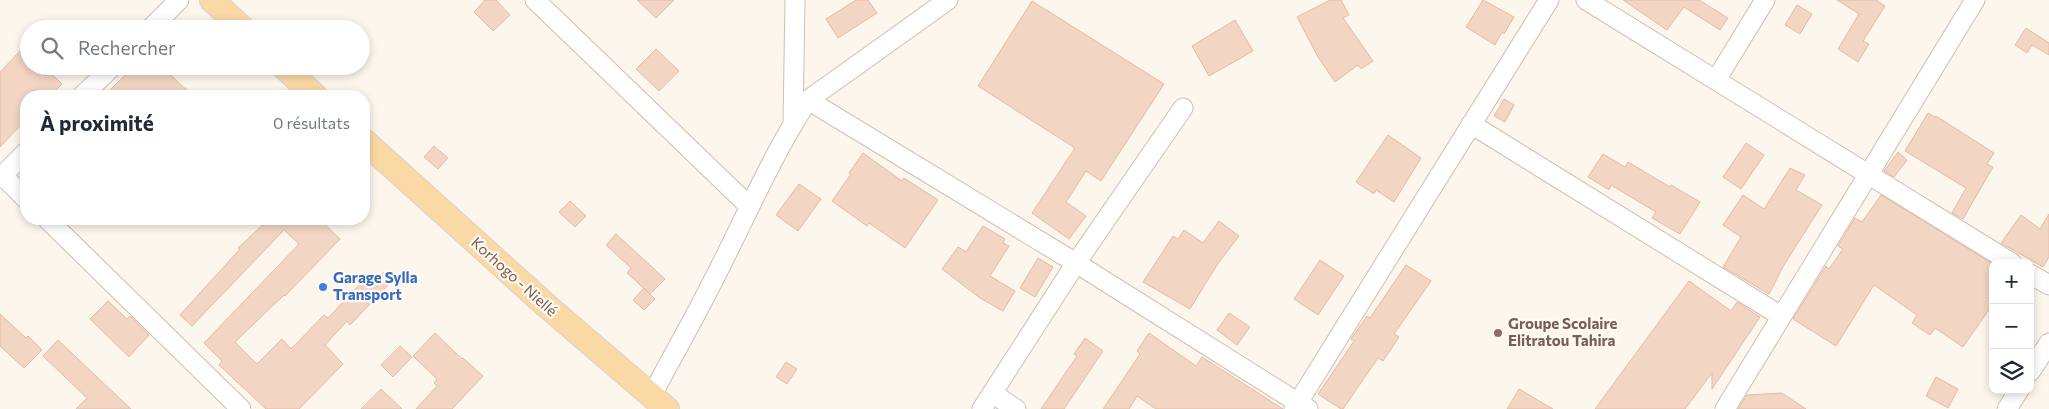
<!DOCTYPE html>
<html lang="fr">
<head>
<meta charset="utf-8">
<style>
  body { margin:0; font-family:Commissioner,sans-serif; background:#f6f6f7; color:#1f2937 }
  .controls { position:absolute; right:15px; bottom:15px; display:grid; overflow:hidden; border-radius:10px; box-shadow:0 2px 8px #0003 }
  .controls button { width:45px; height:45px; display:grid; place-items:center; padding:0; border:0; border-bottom:1px solid #e0e1e3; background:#fff; color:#1f2937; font:25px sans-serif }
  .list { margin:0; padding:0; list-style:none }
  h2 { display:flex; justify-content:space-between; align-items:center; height:65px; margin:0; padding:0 20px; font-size:21px }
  h2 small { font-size:16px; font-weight:400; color:#747a83 }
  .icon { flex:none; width:28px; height:28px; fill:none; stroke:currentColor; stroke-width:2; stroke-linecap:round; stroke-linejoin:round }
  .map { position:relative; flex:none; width:2049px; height:409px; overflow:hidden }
  .search { position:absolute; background:#fff; box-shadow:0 2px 8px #0003; left:20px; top:20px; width:350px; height:55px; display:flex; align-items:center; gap:12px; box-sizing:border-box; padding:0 18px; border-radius:28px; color:#747a83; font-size:19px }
  .panel { position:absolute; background:#fff; box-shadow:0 2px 8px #0003; left:20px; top:90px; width:350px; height:135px; border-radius:20px }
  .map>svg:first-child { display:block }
</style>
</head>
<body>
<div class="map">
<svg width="2049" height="409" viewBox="0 0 2049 409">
  <rect width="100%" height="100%" fill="#fdf6ec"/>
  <path fill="#f3d5c3" stroke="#e6bba3" d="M485,0H496L510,15L493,31L474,12Z
    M637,0H674L656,18Z
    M856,0H868L877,13L838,38L826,19Z
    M1330,0H1341L1349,15L1343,18L1373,61L1361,69L1358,65L1335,82L1318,57L1297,17Z
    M1483,0L1514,17L1504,34L1502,32L1495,45L1466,27Z
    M1623,0H1699L1728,18L1720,30L1684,7L1667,30Z
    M1837,0H1876L1885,6L1863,41L1869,44L1858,62L1838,49L1859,14Z
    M1032,1L1164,84L1101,181L1086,171L1066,202L1086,216L1069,239L1032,213L1075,148L978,86Z
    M1797,5L1812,14L1800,34L1785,25Z
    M1235,20L1253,51L1209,76L1192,46Z
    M2026,28L2049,43V55L2032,45L2027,53L2015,45Z
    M656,49L679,71L659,91L636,69Z
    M21,50L29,57V66H35L46,76L50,72L62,84L50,96H26V120L0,147V72Z
    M134,66H144L150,72L156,66H161L193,96H104Z
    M1504,99L1514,105L1505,122L1494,116Z
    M1928,113L1935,117L1936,116L1994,153L1987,164L1993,167L1963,219L1952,213L1966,188L1905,151Z
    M1388,135L1421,158L1394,202L1376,190L1374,194L1356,182Z
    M1746,143L1764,155L1741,189L1723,177Z
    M434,146L448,158L438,169L424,157Z
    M1898,152L1907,160L1894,177L1884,171Z
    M863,153L902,181L904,178L938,200L905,248L869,223L867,226L832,201L851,174L849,173Z
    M1603,154L1625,167L1628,162L1670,187L1671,185L1700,202L1680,234L1652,218L1656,212L1611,185L1609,190L1588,177Z
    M1790,168L1805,175L1796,190L1822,205L1784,265L1769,294L1723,267L1741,237L1723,225L1743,195L1764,209Z
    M799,184L821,199L798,231L776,215Z
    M1881,195L1993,264V304L1963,347L1935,328L1930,335L1912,323L1917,315L1874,285L1836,346L1793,319L1826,266L1829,269L1843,249L1838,246L1855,218L1862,222Z
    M570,201L586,216L575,227L559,212Z
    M2049,214V257L2043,267L2001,243L2021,215L2040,229Z
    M269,219H319L340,239L285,296L284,295L235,342L257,364L282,339L291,349L324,315L328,318L365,279L372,286L384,272L393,280L350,325L347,321L325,345L343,364L299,409H266L219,365L222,361L204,343L299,244L284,230L192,326L180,315L240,249L238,248Z
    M1219,221L1239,236L1217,265L1190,309L1143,282L1173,236L1178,239L1184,230L1203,243Z
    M983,226L1005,239L1003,243L1009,246L990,276L1015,291L1003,311L980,298L942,269L958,247L966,252Z
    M616,234L665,279L650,294L627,273L631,268L606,245Z
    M1038,258L1053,267L1035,297L1020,288Z
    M1320,260L1344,276L1318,315L1294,299Z
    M1406,265L1431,281L1394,334L1399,337L1383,361L1378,358L1343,409H1341L1318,394L1354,341L1351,339L1367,316L1370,318Z
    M1689,281L1731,311L1737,302L1760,317L1712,389V373L1685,409H1595Z
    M644,288L655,299L644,310L633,300Z
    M108,301L127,319L130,316L149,335L129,357L90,319Z
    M1229,313L1250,327L1237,345L1217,330Z
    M0,314L26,338L28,336L42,350L24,368L0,346Z
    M435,333L462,359L463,358L483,376L452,409H416L437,386L434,383L437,379L413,356Z
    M1149,333L1196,366L1202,357L1283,409H1156L1137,396L1129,409H1103L1140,354L1137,351Z
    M1085,338L1103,351L1064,409H1041L1077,356L1074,354Z
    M58,340L115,394L131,409H76L87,398L43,356Z
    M400,346L412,357L393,377L381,365Z
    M786,362L797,369L787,384L776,377Z
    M1936,377L1958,389L1948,408L1926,396Z
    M381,389L402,409H361Z
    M1519,389L1553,409H1507Z
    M1782,393L1806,409H1738L1747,395Z"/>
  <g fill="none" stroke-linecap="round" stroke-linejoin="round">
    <g stroke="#d1beb0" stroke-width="21">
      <path id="minor" d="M535,0L749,206
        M1586,0L2012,263
        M150,29L179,0
        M1716,80L1765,0
        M82,96L113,66
        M808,100L1076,263L1308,409
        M793,123L795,0
        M1471,124L1781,316
        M2,175L26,199
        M0,178L26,152
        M47,219L241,409
        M2030,274L2049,285
        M2030,372L2049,343
        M992,393L1016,409
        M651,397C672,357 694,319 714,279C745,219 771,157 808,100L948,0
        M982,409L1076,263L1183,108
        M1294,409L1549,0
        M1725,409L1975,0
        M2007,409L2019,390"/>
    </g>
    <g stroke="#dad1cd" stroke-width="26">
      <path id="major" d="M212,0L243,29
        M283,66L315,96
        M364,141L548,307L667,409"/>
    </g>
    <use href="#minor" stroke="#fff" stroke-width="19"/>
    <use href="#major" stroke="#fbd9a5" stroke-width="24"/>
  </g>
  <circle fill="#3f7fe0" stroke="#fffaf3" stroke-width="2" cx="323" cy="287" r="5"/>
  <circle fill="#8d6e63" stroke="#fffaf3" stroke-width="2" cx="1498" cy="333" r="5"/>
  <g text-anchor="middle" stroke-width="4.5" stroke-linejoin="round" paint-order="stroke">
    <g font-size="15" fill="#7a5c4d" stroke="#fffaf3">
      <text transform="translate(514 277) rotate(42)" y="5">Korhogo - Niellé</text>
    </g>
    <g font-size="15" font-weight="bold" fill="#366cbe" stroke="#fffaf3" text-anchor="start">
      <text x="333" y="283">Garage Sylla<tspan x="333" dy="17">Transport</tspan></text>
    </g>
    <g font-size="15" font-weight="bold" fill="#785e54" stroke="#fffaf3" text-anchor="start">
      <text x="1508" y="329">Groupe Scolaire<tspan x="1508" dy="17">Elitratou Tahira</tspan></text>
    </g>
  </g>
</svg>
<div class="controls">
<button>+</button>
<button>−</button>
<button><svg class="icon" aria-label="layers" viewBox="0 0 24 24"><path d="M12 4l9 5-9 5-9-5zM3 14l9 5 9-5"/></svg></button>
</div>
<div class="search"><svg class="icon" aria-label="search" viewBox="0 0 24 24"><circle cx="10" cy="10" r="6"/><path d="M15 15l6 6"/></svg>Rechercher</div>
<section class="panel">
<h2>À proximité<small>0 résultats</small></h2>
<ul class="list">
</ul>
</section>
</div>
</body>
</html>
